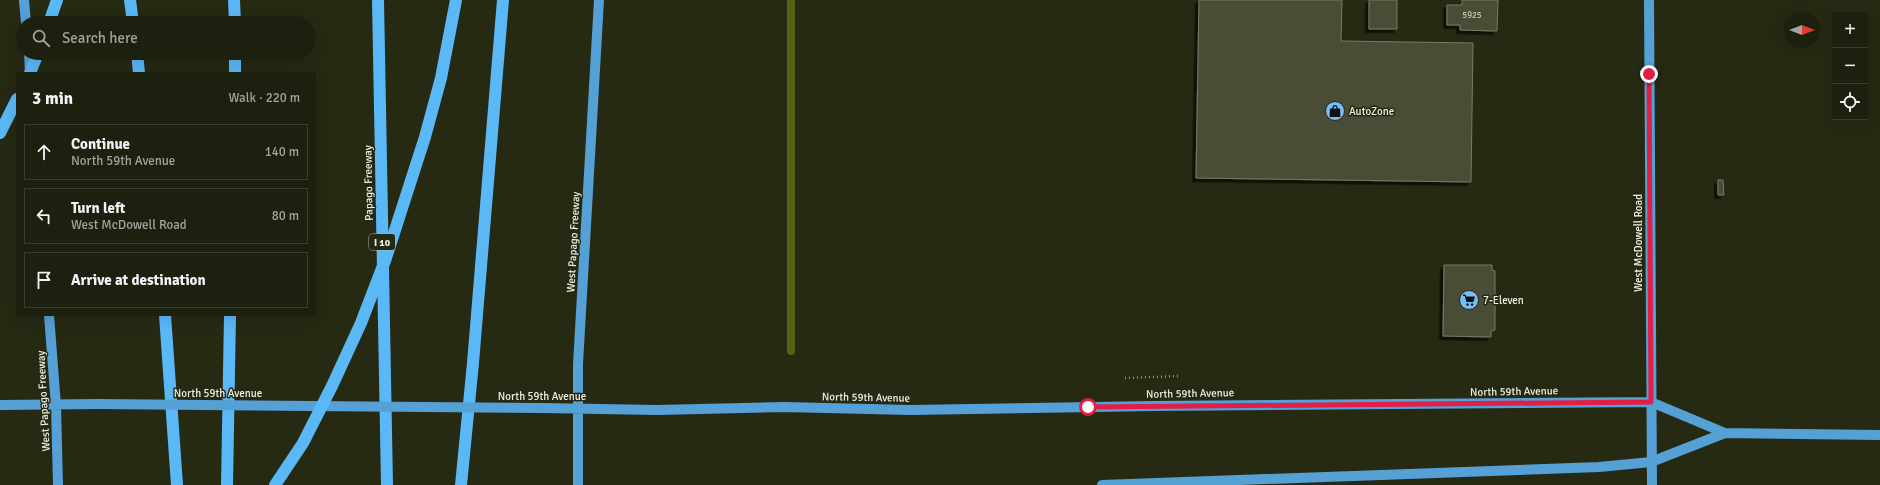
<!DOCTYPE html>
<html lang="en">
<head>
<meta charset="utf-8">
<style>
  body { margin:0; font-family:Signika,sans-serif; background:#292d1c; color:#f1f3f6 }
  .controls { position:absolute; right:12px; top:12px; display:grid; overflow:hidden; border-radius:0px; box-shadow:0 4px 16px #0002 }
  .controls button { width:36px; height:36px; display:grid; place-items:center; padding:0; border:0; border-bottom:1px solid #3a3e2e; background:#1c200e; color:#f1f3f6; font:20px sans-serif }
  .compass { position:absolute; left:1784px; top:12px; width:36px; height:36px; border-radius:50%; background:#1c200e; box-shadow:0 4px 16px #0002; rotate:90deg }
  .stop { position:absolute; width:12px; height:12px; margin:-9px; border:3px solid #e11d48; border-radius:50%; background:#fff }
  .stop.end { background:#e11d48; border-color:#fff; box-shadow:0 1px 4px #0008 }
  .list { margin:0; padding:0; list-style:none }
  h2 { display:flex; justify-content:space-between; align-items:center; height:52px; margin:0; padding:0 16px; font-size:17px }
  h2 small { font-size:13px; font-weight:400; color:#a0a39e }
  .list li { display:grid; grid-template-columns:26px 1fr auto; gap:12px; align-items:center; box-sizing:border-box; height:56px; margin:0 8px 8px; padding:0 8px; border:1px solid #3a3e2e; border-radius:0px }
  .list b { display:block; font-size:15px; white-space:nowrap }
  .list p { margin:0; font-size:13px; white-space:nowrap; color:#a0a39e }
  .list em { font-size:13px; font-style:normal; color:#a0a39e }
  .icon { flex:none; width:22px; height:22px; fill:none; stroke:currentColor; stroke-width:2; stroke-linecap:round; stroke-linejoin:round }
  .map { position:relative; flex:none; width:1880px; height:485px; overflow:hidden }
  .search { position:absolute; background:#1c200e; box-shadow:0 4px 16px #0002; left:16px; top:16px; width:300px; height:44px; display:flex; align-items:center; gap:10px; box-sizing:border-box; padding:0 14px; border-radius:22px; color:#a0a39e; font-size:15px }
  .panel { position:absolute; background:#1c200e; box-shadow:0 4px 16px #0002; left:16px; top:72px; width:300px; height:244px; border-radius:0px }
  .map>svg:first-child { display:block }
</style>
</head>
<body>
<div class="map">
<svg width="1880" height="485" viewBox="0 0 1880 485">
  <defs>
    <filter id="shadow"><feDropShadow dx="-3.5" dy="3.5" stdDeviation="0" flood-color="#0009"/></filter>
  </defs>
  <rect width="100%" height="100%" fill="#262a13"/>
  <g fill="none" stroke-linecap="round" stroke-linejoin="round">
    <path stroke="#576312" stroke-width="8" d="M791,0V351"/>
  </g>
  <path fill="#484d35" stroke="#767c62" filter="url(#shadow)" d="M1199,0H1342L1341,41L1473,43L1471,182L1196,178Z
    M1369,0H1397V29H1369Z
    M1462,0H1498L1497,31L1460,30V25H1447V5H1462Z
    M1718,180H1723L1724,195H1718Z
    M1444,265H1492V270L1495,271V330L1491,331V337L1443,336Z"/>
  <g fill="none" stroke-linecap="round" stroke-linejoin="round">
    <path stroke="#8d917e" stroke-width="2.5" stroke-dasharray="1 3" stroke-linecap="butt" d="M1125,378L1179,376"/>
    <path stroke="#55a0d4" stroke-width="10" d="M24,0L26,23
      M1649,0L1652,485
      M29,53L30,73
      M49,315L56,406L58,485
      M0,405L99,404
      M543,408L657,410L784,407L911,410L1154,406L1651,402L1725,433
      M578,485V364L599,0
      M1102,485L1599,467L1651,462L1725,433L1880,435"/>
    <path stroke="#5bb8f7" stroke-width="12" d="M130,0L133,23
      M234,0L235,23
      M378,0L387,485
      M49,23L57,0
      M137,53L139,73
      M235,53V73
      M0,133L17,99
      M165,315L177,485
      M227,485L230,315
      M461,485L473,363L503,0"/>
    <path stroke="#55a0d4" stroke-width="10" d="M99,404L543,408"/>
    <path stroke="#5bb8f7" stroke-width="12" d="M30,73L38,53
      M275,485L303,443L332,386L361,323L386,258L425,137L441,78L456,0"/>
  </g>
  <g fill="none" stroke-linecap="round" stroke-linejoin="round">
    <path stroke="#e11d48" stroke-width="5" d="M1088,407L1651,402L1649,74"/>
  </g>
  <defs>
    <g id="shop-disc" transform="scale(1)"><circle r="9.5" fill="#75c0f6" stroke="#262a13"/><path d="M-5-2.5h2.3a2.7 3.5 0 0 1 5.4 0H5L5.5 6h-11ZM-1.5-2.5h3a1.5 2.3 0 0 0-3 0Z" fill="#111"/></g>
    <g id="supermarket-disc" transform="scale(1)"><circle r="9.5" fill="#75c0f6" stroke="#262a13"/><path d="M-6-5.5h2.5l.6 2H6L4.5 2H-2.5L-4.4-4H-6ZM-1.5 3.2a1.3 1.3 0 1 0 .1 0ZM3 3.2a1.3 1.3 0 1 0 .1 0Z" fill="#111"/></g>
  </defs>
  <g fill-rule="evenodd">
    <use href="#shop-disc" x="1335" y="111"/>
    <use href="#supermarket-disc" x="1469" y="300"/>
  </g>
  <g text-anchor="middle" stroke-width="3" stroke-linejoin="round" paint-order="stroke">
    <g font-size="9" fill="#c4c8b7">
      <text x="1472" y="18">5925</text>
    </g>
    <rect fill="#262a13" stroke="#b1b5a4" stroke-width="1" x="369" y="234" width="26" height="16" rx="3"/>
    <g font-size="10" font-weight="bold" fill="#edf1e2">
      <text x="382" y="246">I 10</text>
    </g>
    <g font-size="11" fill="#edf1e2" stroke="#262a13" text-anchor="start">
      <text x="1349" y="115">AutoZone</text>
      <text x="1483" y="304">7-Eleven</text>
    </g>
    <g font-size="11" fill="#edf1e2" stroke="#262a13">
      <text transform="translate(368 183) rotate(-91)" y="4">Papago Freeway</text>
      <text transform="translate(573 242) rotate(-87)" y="4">West Papago Freeway</text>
      <text transform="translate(1638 243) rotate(-90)" y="4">West McDowell Road</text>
      <text transform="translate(1514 391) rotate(-1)" y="4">North 59th Avenue</text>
      <text x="218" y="397">North 59th Avenue</text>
      <text transform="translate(1190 393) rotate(-1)" y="4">North 59th Avenue</text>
      <text x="542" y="400">North 59th Avenue</text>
      <text transform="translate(866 397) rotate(1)" y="4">North 59th Avenue</text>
      <text transform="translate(43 401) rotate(-93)" y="4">West Papago Freeway</text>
    </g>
  </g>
</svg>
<div class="controls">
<button>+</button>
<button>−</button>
<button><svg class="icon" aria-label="locate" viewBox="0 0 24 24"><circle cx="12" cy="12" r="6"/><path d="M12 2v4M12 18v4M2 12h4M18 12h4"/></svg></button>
</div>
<svg class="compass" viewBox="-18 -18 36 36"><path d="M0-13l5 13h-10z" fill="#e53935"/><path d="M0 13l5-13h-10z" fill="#a0a39e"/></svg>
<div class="stop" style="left:1088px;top:407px"></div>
<div class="stop end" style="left:1649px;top:74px"></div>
<div class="search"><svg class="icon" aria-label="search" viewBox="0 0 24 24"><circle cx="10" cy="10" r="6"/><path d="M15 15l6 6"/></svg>Search here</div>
<section class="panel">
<h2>3 min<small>Walk · 220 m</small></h2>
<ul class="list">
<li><svg class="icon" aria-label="ahead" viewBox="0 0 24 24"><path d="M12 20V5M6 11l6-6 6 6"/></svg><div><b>Continue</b><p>North 59th Avenue</p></div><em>140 m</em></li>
<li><svg class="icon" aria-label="left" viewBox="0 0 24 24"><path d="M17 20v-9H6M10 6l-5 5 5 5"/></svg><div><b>Turn left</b><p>West McDowell Road</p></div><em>80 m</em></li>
<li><svg class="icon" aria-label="arrive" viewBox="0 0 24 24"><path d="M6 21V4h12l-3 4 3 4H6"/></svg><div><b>Arrive at destination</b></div></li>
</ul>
</section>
</div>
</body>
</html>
